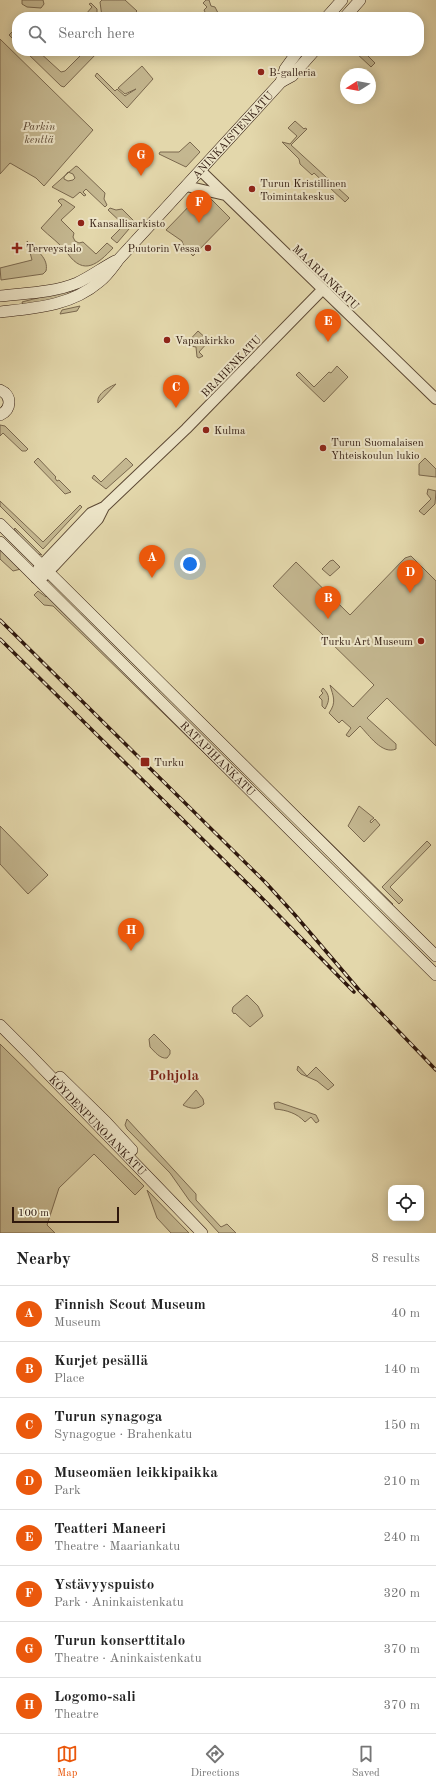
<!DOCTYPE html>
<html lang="en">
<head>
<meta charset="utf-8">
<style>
  body { margin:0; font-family:"Old Standard TT",serif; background:#f2f2f2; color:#222 }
  .controls { position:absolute; right:12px; bottom:12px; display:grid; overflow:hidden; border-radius:8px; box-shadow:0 2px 10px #0003 }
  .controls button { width:36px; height:36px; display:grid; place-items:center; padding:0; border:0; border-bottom:1px solid #e0e0e0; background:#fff; color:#222; font:20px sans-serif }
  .compass { position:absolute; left:340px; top:68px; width:36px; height:36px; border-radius:50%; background:#fff; box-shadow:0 2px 10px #0003; rotate:259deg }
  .scale { position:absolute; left:12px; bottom:10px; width:107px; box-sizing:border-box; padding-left:4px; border:2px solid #2f180d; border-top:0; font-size:11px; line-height:14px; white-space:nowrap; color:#2f180d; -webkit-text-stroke:3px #ede5c8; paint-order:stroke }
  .you { position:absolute; left:190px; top:564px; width:14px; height:14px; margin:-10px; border:3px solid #fff; border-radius:50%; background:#1a73e8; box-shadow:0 0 0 6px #1a73e833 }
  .badge { display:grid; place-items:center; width:26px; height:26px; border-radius:50%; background:#ea580c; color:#fff; font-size:13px; font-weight:700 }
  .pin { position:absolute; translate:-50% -33px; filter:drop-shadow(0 1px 2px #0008) }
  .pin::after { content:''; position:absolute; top:21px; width:14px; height:12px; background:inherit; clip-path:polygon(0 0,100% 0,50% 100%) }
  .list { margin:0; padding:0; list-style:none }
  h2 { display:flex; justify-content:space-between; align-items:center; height:52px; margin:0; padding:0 16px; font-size:17px }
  h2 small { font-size:13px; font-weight:400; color:#767676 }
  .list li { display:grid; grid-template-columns:26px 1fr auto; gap:12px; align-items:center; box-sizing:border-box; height:56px; padding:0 16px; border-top:1px solid #e0e0e0 }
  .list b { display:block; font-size:15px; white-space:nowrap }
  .list p { margin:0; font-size:13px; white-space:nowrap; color:#767676 }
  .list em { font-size:13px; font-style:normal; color:#767676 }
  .icon { flex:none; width:22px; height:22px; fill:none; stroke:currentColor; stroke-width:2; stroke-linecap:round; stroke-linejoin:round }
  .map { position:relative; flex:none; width:436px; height:1233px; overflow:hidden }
  .search { position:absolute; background:#fff; box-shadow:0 2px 10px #0003; left:12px; right:12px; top:12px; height:44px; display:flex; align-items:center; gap:10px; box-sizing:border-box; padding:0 14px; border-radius:16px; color:#767676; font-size:15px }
  .sheet { height:500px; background:#fff }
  nav { display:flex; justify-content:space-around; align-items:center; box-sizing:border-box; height:56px; border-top:1px solid #e0e0e0; background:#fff; font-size:11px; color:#767676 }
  nav a { display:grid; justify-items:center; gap:2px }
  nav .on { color:#ea580c }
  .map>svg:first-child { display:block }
</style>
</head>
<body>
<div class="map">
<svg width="436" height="1233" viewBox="0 0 436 1233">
  <rect width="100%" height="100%" fill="#e3d7ab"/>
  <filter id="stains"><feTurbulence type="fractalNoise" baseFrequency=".005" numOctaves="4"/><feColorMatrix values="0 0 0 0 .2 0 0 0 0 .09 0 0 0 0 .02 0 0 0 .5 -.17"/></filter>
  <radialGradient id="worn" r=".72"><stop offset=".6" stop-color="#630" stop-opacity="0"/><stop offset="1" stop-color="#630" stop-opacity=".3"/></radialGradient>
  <path fill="#c4b790" stroke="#7a684e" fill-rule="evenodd" d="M22,0H43L44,4L41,8L27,7L22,4Z
    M102,0H125L137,11L131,17H102L100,2Z
    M206,0H209L211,6L215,7L218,13H214L212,16L206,14L204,10L207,7L203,3Z
    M91,3L97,9V17H90L86,14L92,7L89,4Z
    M15,29L17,30V43L9,35Z
    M0,39L93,130L44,186L36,178L10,163L0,174Z
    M25,51H38L61,72L65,71L85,51H99L64,87L61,86Z
    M354,51H363L375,63L371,67Z
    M142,66L153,79L127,108L95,76L97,73L115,91L117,89L125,96L136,89L125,94L118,88Z
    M295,121L304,129L305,128L307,129L291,145L349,198L345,202L314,173L312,175L300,164L299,159L282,142L290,144L297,136L288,128Z
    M190,142L200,152L186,167L159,154L160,152H179Z
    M76,166L78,167L105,193L104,199L107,205L105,207L86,189L83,192L86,195L84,196L80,192L73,198L52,187ZM68,172L73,174L75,178L73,180L68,181L64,179V177Z
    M202,197H209L230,218L193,256L184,247L182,241L166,230L196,199Z
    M60,199H63L75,207L61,220L74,233L73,237L75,241L79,243L83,242L96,254L107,243L113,248C98,264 84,276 68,254C61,244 49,236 41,228L62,205L58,201Z
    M110,208L116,210L122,209L135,222L117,243L111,238L124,225L108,210Z
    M27,241C36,250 49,258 46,271L43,274L1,280L0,268L32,260Z
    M72,289L74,294L62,298L23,305L22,302Z
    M80,306L77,311L60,314L62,310Z
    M198,331L209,341L199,352L203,356L199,358L197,357L196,347L185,345Z
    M337,366L348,377L324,402L296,375L299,372L314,387L329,372L331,373Z
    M116,384L98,403C96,394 109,387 116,384Z
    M0,425L5,426L28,449L26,451H22L3,433L0,436Z
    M38,458L56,477L55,478L57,481L59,480L71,492L65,494L34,462Z
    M126,458L133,465L106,489L92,478L94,475L101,482Z
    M425,458L436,469V477L419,475V464Z
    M428,489L436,491L435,504L424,515L419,511L431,499L427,494Z
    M0,501L43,542L80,505L82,507L43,549L0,506Z
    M15,528L42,555C31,554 21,537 14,529Z
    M0,548L21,569L13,571L0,559Z
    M411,556L436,581V746L387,698L367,718L396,744V749C382,755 369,735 360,726L349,737L346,735L351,728L342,720L339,723L329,713C337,702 333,696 330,685L353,707L374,685L273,586L296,562L350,615L405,558Z
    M333,560L340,567L330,576L322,569L330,561Z
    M38,591L46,597L47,596L239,785L238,786L53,606L44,605L34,595Z
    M323,688C330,695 330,700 325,709L322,706V700L319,697L323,693L321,691Z
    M359,806L374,818L370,821L371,823L375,819L380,825L364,842L348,826Z
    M303,816L393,904L391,906L301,818Z
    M0,826L48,875L28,894L0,864Z
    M427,841L431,845L390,887L403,900L399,904L382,887Z
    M247,995L258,1006L263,1016L250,1027L235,1013L234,1014L232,1011L233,1007Z
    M154,1034L170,1050V1054L167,1058C160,1059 155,1052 150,1047L149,1039Z
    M0,1044L144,1186L135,1195L94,1154L59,1188L47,1225L55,1233H0Z
    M298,1066L307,1076L316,1067L334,1085L328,1090L317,1081L301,1074L297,1070Z
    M196,1090L203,1099L204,1104C198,1110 190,1109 183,1105Z
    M278,1102L316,1115L319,1121L316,1123L311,1117L305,1122C297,1113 286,1110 275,1109L274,1103Z
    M127,1119L196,1194V1200L221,1227L227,1224L236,1233H219L189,1200L170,1173L127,1129L125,1125Z
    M147,1190L189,1233H171L157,1218Z"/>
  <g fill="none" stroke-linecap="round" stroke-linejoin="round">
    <g stroke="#5c4834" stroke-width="12">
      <path id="tertiary" d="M201,171L436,399
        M186,186L225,195
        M104,507L98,519L54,566L44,576L36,578L38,569L91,513L104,507L186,429L322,290"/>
    </g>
    <g stroke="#2f180d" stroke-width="12">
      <g id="secondary">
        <path d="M327,17L342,0"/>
        <path d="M345,17L360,0"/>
        <path d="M281,82L285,69L298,51"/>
        <path d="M0,296C25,293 53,293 77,283C90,277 102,268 115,261"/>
        <path id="s1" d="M0,312C35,308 71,306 99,282C107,276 113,267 119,259L281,82L292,76L314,51"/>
        <path d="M0,390C12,395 12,409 0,415"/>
        <path d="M0,524L436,956"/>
        <path id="s2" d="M0,542L436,975"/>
        <path id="s3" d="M0,1025L29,1054L202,1233"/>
        <path d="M60,1077L106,1122L132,1150"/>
      </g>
    </g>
    <use href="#tertiary" stroke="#ede5c8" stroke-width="10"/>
    <use href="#secondary" stroke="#ede5c8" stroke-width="11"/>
    <g stroke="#2f180d" stroke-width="3.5">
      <path id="rail" d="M0,620L266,883L295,915L360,991L436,1070
        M0,639L257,893L354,992"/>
    </g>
    <use href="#rail" stroke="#ede5c8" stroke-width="2" stroke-dasharray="6" stroke-linecap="butt"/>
  </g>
  <g fill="#8f2418" stroke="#ede5c8" stroke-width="1.5">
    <circle cx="261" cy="72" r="4"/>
    <circle cx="252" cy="189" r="4"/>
    <circle cx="81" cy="223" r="4"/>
    <path d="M15 242h4v4h4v4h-4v4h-4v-4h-4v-4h4z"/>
    <circle cx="208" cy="248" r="4"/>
    <circle cx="167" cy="340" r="4"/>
    <circle cx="206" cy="430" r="4"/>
    <circle cx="323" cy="448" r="4"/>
    <circle cx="421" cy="641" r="4"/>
    <rect x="140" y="757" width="10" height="10" rx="2"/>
  </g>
  <g text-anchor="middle" stroke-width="4" stroke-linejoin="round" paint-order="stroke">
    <g font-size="11" fill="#2f180d" stroke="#ede5c8" text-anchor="start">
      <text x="269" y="76">B-galleria</text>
      <text x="260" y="187">Turun Kristillinen<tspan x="260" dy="13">Toimintakeskus</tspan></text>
      <text x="89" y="227">Kansallisarkisto</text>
      <text x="26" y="252">Terveystalo</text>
      <text x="200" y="252" text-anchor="end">Puutorin Vessa</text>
      <text x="175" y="344">Vapaakirkko</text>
      <text x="214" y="434">Kulma</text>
      <text x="331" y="446">Turun Suomalaisen<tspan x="331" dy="13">Yhteiskoulun lukio</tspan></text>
      <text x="413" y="645" text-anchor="end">Turku Art Museum</text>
      <text x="154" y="766">Turku</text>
    </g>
    <g font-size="11" font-style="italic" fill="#5c4834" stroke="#ede5c8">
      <text x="39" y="130">Parkin<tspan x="39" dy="13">kenttä</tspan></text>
    </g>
    <g font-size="11" fill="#2f180d" stroke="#ede5c8">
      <text dy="4" stroke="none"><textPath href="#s1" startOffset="304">ANINKAISTENKATU</textPath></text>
      <text transform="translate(326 277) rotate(44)" y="4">MAARIANKATU</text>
      <text transform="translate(231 366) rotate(-46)" y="4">BRAHENKATU</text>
      <text dy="4" stroke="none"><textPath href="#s2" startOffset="307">RATAPIHANKATU</textPath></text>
      <text dy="4" stroke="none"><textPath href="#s3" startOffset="140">KÖYDENPUNOJANKATU</textPath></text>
    </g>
    <g font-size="15" font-weight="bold" fill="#7a1f14" stroke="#ede5c8">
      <text x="174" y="1080">Pohjola</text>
    </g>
  </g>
  <rect width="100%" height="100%" filter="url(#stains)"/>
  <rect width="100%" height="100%" fill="url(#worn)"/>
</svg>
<div class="controls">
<button><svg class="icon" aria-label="locate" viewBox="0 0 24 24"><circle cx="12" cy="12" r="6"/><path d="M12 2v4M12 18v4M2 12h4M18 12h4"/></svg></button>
</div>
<svg class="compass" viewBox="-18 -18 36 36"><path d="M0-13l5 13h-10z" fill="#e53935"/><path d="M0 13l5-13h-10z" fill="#767676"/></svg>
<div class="scale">100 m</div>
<div class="you"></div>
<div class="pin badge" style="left:152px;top:578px">A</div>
<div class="pin badge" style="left:328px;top:619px">B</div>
<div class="pin badge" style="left:176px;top:408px">C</div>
<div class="pin badge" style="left:410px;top:593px">D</div>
<div class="pin badge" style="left:328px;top:342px">E</div>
<div class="pin badge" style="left:199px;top:223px">F</div>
<div class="pin badge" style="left:141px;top:176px">G</div>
<div class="pin badge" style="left:131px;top:951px">H</div>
<div class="search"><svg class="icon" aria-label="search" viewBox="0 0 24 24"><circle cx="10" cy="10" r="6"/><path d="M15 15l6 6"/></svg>Search here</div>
</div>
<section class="sheet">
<h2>Nearby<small>8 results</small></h2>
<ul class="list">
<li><span class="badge">A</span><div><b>Finnish Scout Museum</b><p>Museum</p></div><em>40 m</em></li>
<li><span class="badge">B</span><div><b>Kurjet pesällä</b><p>Place</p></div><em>140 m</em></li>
<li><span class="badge">C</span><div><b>Turun synagoga</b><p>Synagogue · Brahenkatu</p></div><em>150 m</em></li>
<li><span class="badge">D</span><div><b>Museomäen leikkipaikka</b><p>Park</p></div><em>210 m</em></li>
<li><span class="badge">E</span><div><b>Teatteri Maneeri</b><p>Theatre · Maariankatu</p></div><em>240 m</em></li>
<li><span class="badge">F</span><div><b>Ystävyyspuisto</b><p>Park · Aninkaistenkatu</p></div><em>320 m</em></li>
<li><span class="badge">G</span><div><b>Turun konserttitalo</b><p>Theatre · Aninkaistenkatu</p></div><em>370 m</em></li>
<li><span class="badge">H</span><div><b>Logomo-sali</b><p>Theatre</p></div><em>370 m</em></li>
</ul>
</section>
<nav>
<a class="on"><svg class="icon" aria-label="map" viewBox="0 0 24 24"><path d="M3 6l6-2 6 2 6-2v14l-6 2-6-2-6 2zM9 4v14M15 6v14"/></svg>Map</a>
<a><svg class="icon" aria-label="directions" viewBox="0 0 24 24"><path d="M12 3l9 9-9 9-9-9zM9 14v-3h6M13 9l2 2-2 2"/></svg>Directions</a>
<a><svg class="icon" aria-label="saved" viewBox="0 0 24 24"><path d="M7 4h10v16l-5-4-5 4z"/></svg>Saved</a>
</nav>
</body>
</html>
